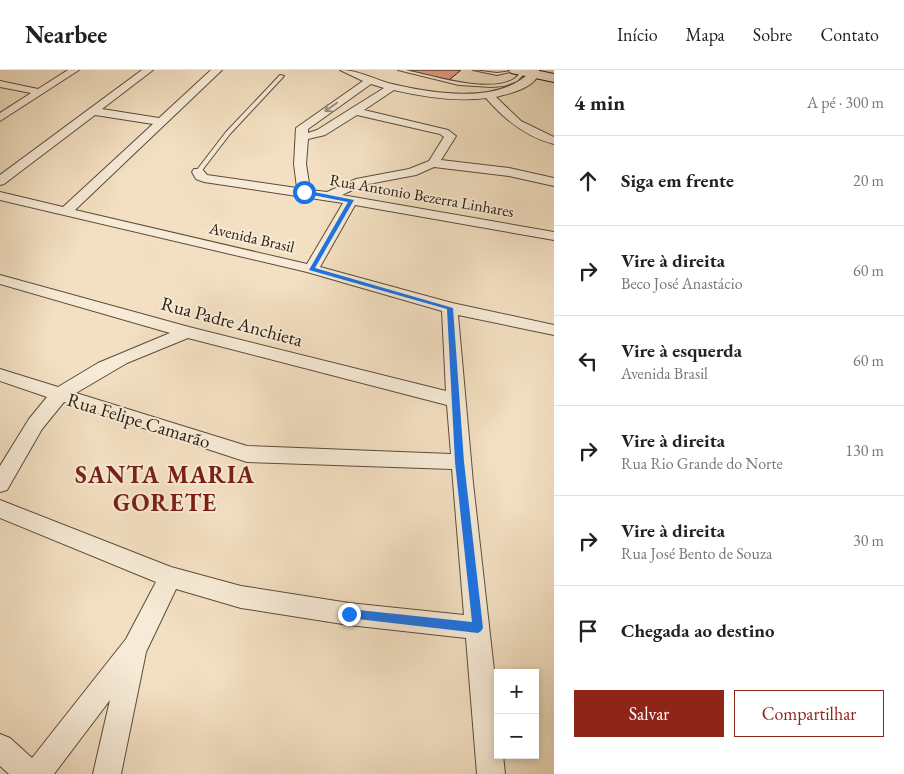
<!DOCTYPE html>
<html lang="pt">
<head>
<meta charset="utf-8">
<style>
  body { margin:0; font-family:"EB Garamond",serif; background:#f6f6f6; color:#222 }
  .controls { position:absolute; right:15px; bottom:15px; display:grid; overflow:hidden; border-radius:0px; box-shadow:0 2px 8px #0003 }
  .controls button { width:45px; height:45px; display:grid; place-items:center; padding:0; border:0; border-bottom:1px solid #e0e0e0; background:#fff; color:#222; font:25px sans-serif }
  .stop { position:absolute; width:15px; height:15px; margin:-11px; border:4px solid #1a73e8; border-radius:50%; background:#fff }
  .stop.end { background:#1a73e8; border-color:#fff; box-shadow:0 1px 5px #0008 }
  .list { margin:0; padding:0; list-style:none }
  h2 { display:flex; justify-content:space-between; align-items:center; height:65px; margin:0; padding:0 20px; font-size:21px }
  h2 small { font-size:16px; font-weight:400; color:#767676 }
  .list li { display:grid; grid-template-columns:32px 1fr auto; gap:15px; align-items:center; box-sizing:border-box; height:90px; padding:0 20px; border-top:1px solid #e0e0e0 }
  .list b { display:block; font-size:19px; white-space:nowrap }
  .list p { margin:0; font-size:16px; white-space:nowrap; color:#767676 }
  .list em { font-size:16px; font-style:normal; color:#767676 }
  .actions { display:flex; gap:10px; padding:15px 20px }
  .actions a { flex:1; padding:11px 0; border:1px solid #8f2418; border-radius:0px; text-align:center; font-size:18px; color:#8f2418 }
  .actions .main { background:#8f2418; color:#fff }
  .icon { flex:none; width:28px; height:28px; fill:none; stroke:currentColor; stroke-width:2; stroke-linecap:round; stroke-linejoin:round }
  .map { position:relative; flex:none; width:554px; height:704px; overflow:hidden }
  header { display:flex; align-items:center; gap:30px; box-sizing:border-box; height:70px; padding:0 25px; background:#fff; border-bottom:1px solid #e0e0e0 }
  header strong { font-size:24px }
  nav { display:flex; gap:28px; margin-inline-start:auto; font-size:18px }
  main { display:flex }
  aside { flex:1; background:#fff }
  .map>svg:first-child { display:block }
</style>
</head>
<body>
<header>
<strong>Nearbee</strong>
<nav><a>Início</a><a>Mapa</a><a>Sobre</a><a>Contato</a></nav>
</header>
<main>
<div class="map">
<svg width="554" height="704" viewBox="0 0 554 704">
  <rect width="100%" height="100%" fill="#f3e0c2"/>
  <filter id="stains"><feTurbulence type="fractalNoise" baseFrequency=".004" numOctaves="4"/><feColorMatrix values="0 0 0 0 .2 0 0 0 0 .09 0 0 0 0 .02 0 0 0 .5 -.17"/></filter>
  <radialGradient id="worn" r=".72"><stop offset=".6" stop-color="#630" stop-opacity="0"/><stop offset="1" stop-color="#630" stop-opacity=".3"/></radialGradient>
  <path fill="#de9d83" stroke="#291a0e" d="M405,0H461L449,10Z"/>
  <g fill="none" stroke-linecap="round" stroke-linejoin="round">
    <g stroke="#5c4c3b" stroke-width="2">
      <path id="service" d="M398,0H406C433,6 489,24 514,9C517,7 520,3 522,1L526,2L517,11L504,16L491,17L459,15Z
        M473,0L497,3L519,0L497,5Z
        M280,5L284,6L230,64L200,103H196V101L226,62Z"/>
    </g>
    <g stroke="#5c4c3b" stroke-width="2">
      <path id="minor" d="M68,0H79L0,51V43L31,23L0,17V11L38,19Z
        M142,0H153L102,39L159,48L211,0H222L75,140L307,194L343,133L204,112L196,109L192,102L194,99H202L207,105L297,118L294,94L296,58L363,11L340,0C357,0 372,8 388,13C429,23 497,35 529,3V0H539C539,17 509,24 496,27L521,51L554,67V74C526,67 505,50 486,28C456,32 424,27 394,20L364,40L448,60L456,66L441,90L509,98L554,108V116L509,106L434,97L416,105L363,115L342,125L554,162V170L355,135L320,197L452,233L554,255V265L458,245L473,413L498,636V685H503L505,704H477L466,568L349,555L241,538L176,519L146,582L121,704H93L110,630L54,704H9L0,696V664L10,668L32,688L126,569L156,512L0,448V430L171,497L241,516L349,533L464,545L452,399L247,392L64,332L42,359L7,420L0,422V396L29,349L47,327L0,311V299L58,317L98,293L170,263L0,214V205L189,257L446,321L442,241L307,202L0,130V122L63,137L153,54L95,45L4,114L0,115V105ZM371,14L384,18L317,60L308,63V59ZM357,45L440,64L444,67L429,91L409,99L356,109L327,122L310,120L306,94L308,69L325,65ZM188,268L447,335L451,384L247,376L76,323L127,293Z"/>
    </g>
    <g stroke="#291a0e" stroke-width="2">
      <path id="secondary" d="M509,0H535L554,4V12L511,3Z"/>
    </g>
    <use href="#service" fill="#f7ebd7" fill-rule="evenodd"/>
    <use href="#minor" fill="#f7ebd7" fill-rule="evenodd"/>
    <use href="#secondary" fill="#f7ebd7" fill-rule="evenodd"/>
  </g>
  <defs><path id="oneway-shaft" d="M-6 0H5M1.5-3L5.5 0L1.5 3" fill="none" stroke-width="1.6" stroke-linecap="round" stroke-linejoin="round" transform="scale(1.25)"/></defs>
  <use stroke="#9a8d7d" href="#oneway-shaft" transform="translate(331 37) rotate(145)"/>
  <path fill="#1a73e8" d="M304,120L354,130L315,198L453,238L464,392L483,558L481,561L478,563L349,548L344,544L349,539L472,552L455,392L447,239L309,200L348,132L302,123Z"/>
  <g text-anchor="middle" stroke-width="4" stroke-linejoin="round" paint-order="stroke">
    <g font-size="16" fill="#291a0e" stroke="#f7ebd7">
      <text transform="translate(422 125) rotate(10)" y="6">Rua Antonio Bezerra Linhares</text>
      <text transform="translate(252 167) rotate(13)" y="6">Avenida Brasil</text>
    </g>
    <g font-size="19" fill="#291a0e" stroke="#f7ebd7">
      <text transform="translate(232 251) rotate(15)" y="7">Rua Padre Anchieta</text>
      <text transform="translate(139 350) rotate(17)" y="7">Rua Felipe Camarão</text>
    </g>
    <g font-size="24" font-weight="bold" letter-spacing="1" fill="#7a1f14" stroke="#f7ebd7">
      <text x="165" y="413">SANTA MARIA<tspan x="165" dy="28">GORETE</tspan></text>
    </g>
  </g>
  <rect width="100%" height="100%" filter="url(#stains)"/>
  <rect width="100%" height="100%" fill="url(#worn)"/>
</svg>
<div class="controls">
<button>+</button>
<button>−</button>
</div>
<div class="stop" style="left:304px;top:122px"></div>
<div class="stop end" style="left:349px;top:544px"></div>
</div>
<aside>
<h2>4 min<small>A pé · 300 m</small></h2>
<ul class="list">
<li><svg class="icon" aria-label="ahead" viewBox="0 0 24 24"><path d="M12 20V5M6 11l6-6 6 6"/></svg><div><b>Siga em frente</b></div><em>20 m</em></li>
<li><svg class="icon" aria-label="right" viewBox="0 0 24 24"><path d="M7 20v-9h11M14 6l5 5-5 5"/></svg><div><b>Vire à direita</b><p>Beco José Anastácio</p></div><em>60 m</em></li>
<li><svg class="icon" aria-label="left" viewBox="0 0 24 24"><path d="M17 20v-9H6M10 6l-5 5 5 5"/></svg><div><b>Vire à esquerda</b><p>Avenida Brasil</p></div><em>60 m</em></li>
<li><svg class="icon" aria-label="right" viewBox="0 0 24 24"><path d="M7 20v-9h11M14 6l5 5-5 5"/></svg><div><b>Vire à direita</b><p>Rua Rio Grande do Norte</p></div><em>130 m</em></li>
<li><svg class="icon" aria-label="right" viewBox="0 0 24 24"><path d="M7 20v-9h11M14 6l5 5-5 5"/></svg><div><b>Vire à direita</b><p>Rua José Bento de Souza</p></div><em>30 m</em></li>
<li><svg class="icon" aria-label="arrive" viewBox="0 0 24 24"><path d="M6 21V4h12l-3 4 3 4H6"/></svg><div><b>Chegada ao destino</b></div></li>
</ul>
<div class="actions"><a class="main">Salvar</a><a>Compartilhar</a></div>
</aside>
</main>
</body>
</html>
